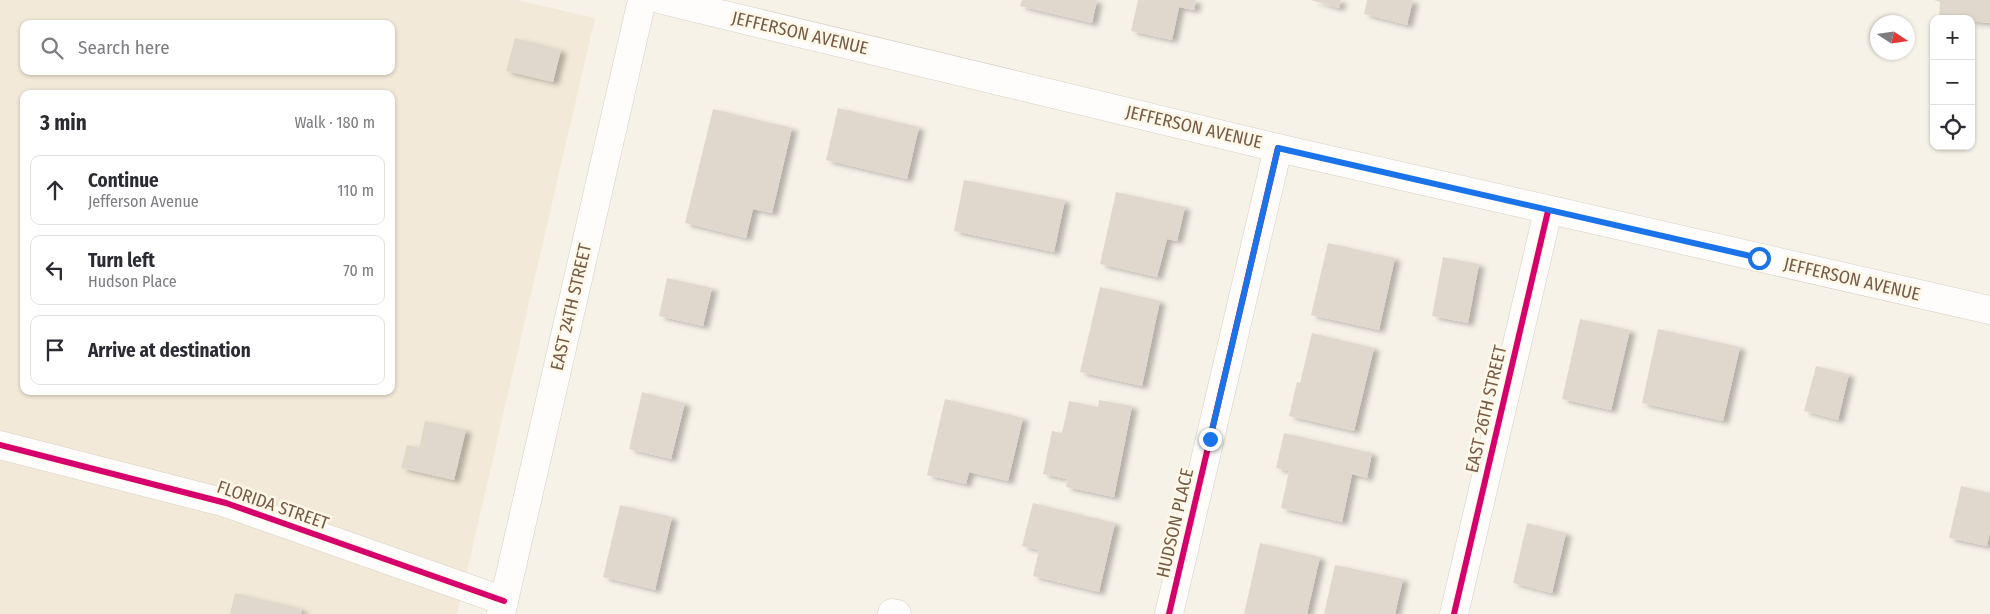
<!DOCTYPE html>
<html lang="en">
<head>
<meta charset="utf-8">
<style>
  body { margin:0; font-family:"Fira Sans Condensed",sans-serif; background:#f2f2f3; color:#2b2b33 }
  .controls { position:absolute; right:15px; top:15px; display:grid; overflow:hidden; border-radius:10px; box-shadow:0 1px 4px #0004 }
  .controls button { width:45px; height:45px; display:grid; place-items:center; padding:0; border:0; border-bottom:1px solid #e1e1e2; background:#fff; color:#2b2b33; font:25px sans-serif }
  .compass { position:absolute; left:1870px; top:15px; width:45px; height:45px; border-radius:50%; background:#fff; box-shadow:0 1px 4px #0004; rotate:102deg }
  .stop { position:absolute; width:15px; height:15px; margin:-11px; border:4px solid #1a73e8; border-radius:50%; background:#fff }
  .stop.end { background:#1a73e8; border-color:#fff; box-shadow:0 1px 5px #0008 }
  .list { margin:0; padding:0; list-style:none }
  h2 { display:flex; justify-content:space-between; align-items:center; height:65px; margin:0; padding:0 20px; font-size:21px }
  h2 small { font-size:16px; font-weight:400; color:#7c7c81 }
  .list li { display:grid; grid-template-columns:32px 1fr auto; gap:15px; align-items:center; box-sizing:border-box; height:70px; margin:0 10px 10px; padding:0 10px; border:1px solid #e1e1e2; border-radius:10px }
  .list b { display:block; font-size:19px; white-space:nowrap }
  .list p { margin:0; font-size:16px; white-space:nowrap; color:#7c7c81 }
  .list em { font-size:16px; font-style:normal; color:#7c7c81 }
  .icon { flex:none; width:28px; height:28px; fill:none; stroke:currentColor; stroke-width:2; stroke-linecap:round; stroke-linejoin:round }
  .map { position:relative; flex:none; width:1990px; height:614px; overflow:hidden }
  .search { position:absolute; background:#fff; box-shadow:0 1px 4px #0004; left:20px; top:20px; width:375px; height:55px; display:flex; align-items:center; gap:12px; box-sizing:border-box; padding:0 18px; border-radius:10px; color:#7c7c81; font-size:19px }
  .panel { position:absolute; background:#fff; box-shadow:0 1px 4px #0004; left:20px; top:90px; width:375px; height:305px; border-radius:10px }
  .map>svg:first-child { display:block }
</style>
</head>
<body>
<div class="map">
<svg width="1990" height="614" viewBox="0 0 1990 614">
  <defs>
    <filter id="shadow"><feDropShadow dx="5.5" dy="3" stdDeviation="2.5" flood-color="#0004"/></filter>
  </defs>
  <rect width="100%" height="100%" fill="#f7f2e8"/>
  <path fill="#f3e9d8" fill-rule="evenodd" d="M0,0H517L595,18L457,614H0ZM24,24H391V71H24ZM24,94H391V391H24Z"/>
  <path fill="#e1d8cd" filter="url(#shadow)" d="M1022,0H1097L1092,23L1020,6Z
    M1138,0H1196L1194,10L1179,7L1172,40L1131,31Z
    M1311,0H1341L1339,8Z
    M1367,0H1413L1407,25L1364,14Z
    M1934,0H1990V23L1971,21V19H1939L1940,2Z
    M515,38L561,50L553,82L506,71Z
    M838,108L919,127L907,179L826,160Z
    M713,109L792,128L772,213L753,209L746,238L685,223Z
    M964,180L1065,200L1054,252L954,231Z
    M1116,192L1185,207L1177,241L1167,239L1157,277L1100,264Z
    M1328,243L1395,258L1379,330L1311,315Z
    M1443,257L1479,264L1468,323L1432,316Z
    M667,278L712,288L703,326L659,316Z
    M1100,287L1160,301L1142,386L1080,372Z
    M1580,319L1630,330L1611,410L1562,399Z
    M1658,329L1740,347L1723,421L1642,403Z
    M1312,333L1374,348L1354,431L1289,416L1297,382L1300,383Z
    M1816,366L1849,374L1838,420L1804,411Z
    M642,392L685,403L671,459L629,449Z
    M945,399L1023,418L1008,481L969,472L966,484L927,475Z
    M1099,400L1132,406L1114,497L1066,487L1067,479L1043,474L1052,431L1062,433L1069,401L1098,407Z
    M425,421L466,430L454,480L401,468L407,445L419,448Z
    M1284,433L1372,453L1367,478L1352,474L1342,522L1281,508L1289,471L1276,468Z
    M1961,486L1990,493V532L1987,546L1949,538Z
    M1033,503L1115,523L1099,592L1033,576L1039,550L1022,546Z
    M620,505L672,517L655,590L603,577Z
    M1527,523L1566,533L1552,593L1513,583Z
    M1260,543L1320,557L1307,614H1244Z
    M1335,565L1403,579L1395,614H1324Z
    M235,593L302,609L301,614H230Z"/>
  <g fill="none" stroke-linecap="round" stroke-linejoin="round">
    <g stroke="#d6cfc5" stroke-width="29">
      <path id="minor" d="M0,445L226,503L504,601
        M892,613L897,614
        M1169,614L1278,148
        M1454,614L1548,211"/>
    </g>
    <g stroke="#d6cfc4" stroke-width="29">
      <path id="secondary" d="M662,0L1278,148L1990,310
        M501,614L642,0"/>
    </g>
    <use href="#minor" stroke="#fefdfc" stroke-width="28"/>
    <use href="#secondary" stroke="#fefdfc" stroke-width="28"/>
    <g stroke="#fff8e9" stroke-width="9">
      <path id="cycleway" d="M0,445L226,503L504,601
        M1169,614L1278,148
        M1454,614L1548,211"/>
    </g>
    <use href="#cycleway" stroke="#d6006c" stroke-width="6"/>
  </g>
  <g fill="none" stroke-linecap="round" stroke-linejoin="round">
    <path stroke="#1a73e8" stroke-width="6" d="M1210,439L1278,148L1759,258"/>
  </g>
  <g text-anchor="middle" stroke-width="5" stroke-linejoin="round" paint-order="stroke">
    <g font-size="18" fill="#765c47" stroke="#fff8e9">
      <text transform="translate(800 33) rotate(13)" y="6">JEFFERSON AVENUE</text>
      <text transform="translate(1194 127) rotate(13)" y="6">JEFFERSON AVENUE</text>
      <text transform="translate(1852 279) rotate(13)" y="6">JEFFERSON AVENUE</text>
      <text transform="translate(571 307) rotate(-77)" y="6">EAST 24TH STREET</text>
      <text transform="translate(1486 409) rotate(-77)" y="6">EAST 26TH STREET</text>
      <text transform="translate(273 505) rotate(19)" y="6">FLORIDA STREET</text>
      <text transform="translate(1175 523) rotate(-77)" y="6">HUDSON PLACE</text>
    </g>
  </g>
</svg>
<div class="controls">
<button>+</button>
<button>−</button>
<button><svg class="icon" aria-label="locate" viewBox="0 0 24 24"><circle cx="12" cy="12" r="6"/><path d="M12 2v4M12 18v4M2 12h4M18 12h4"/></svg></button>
</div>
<svg class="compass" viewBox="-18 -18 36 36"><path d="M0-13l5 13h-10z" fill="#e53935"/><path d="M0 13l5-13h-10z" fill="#7c7c81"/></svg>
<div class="stop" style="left:1759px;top:258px"></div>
<div class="stop end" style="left:1210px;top:439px"></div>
<div class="search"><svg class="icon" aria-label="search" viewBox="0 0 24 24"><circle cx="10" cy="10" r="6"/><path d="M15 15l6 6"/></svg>Search here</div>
<section class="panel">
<h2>3 min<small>Walk · 180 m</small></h2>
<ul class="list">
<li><svg class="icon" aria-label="ahead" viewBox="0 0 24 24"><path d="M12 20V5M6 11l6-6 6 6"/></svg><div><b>Continue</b><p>Jefferson Avenue</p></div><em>110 m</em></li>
<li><svg class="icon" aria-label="left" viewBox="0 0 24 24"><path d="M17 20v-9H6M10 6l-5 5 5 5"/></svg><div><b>Turn left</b><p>Hudson Place</p></div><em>70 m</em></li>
<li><svg class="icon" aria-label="arrive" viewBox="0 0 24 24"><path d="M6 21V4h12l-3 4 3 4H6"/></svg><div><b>Arrive at destination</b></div></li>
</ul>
</section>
</div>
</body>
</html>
